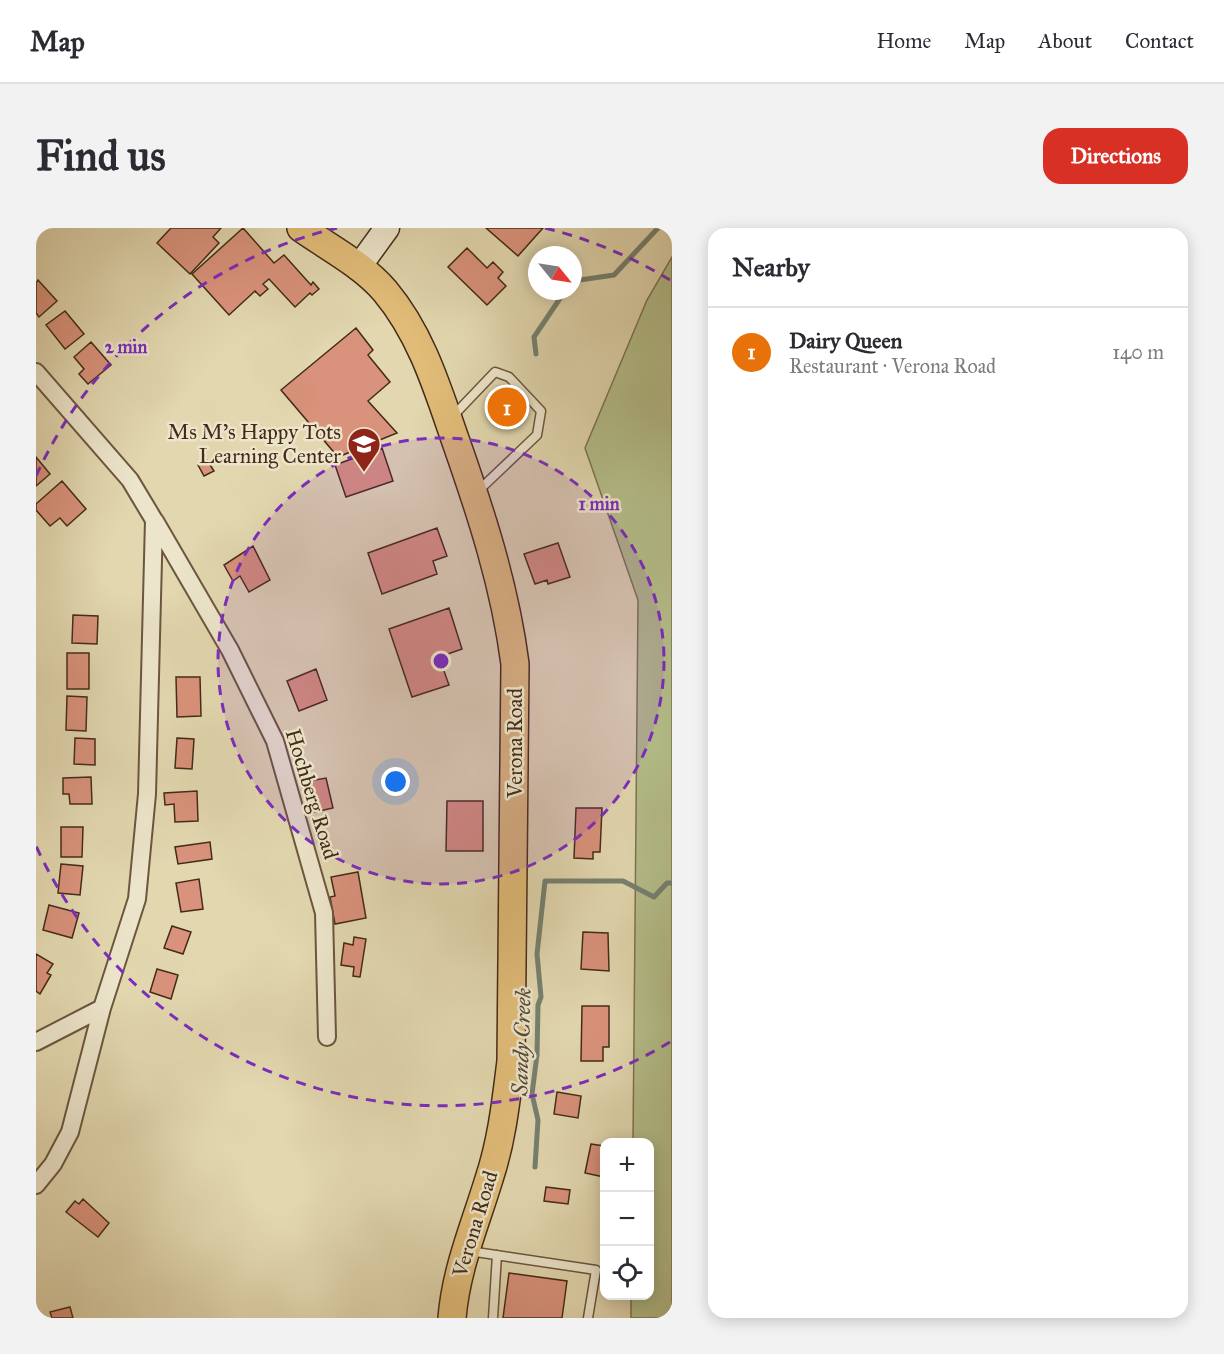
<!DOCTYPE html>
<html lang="en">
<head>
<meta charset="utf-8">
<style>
  body { margin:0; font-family:"IM FELL Great Primer",serif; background:#f2f2f3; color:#2b2b33 }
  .controls { position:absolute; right:18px; bottom:18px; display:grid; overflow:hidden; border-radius:12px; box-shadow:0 3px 15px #0003 }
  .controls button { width:54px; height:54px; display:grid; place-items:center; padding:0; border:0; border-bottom:2px solid #e1e1e2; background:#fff; color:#2b2b33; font:30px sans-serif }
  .compass { position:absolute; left:492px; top:18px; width:54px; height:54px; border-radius:50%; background:#fff; box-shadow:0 3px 15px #0003; rotate:120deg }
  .you { position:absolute; left:360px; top:554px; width:21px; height:21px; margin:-15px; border:4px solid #fff; border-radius:50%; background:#1a73e8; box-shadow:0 0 0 9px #1a73e833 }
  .badge { display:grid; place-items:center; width:39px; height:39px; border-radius:50%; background:#d93025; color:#fff; font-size:20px; font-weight:700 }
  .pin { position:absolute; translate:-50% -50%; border:3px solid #fff; box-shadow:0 2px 6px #0006 }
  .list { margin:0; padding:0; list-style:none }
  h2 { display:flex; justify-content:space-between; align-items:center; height:78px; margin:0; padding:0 24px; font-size:26px }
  h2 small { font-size:20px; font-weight:400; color:#7c7c81 }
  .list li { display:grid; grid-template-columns:39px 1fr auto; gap:18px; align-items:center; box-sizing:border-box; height:90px; padding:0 24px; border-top:2px solid #e1e1e2 }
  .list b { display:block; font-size:22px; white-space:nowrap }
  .list p { margin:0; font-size:20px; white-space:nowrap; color:#7c7c81 }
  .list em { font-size:20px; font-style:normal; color:#7c7c81 }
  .icon { flex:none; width:33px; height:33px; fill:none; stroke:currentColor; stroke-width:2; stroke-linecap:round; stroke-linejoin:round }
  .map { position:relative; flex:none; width:636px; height:1090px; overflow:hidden; border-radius:18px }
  header { display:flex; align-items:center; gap:36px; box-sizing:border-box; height:84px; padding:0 30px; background:#fff; border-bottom:2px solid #e1e1e2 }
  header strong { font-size:28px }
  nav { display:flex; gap:33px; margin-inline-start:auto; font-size:21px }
  .intro { display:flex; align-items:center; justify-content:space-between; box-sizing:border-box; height:144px; padding:0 36px }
  h1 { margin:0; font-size:42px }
  .button { padding:15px 27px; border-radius:18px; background:#d93025; color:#fff; font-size:21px; font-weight:700 }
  main { display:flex; gap:36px; padding:0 36px }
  aside { flex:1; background:#fff; border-radius:18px; box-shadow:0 3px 15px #0003 }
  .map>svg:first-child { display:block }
</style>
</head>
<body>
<header>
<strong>Map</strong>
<nav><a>Home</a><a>Map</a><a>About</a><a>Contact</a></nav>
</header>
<div class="intro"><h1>Find us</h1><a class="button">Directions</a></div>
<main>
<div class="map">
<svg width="636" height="1090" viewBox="0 0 636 1090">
  <rect width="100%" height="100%" fill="#e2d7af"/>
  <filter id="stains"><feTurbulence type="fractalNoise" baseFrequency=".00333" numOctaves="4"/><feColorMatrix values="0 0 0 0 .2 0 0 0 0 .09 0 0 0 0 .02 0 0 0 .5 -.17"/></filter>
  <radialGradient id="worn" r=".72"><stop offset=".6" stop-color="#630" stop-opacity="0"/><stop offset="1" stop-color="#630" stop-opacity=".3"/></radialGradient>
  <path fill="#b4be8a" stroke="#7c7451" stroke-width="1.5" d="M636,29V1090H595V1068H614V914H597L602,372L549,220L611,72Z"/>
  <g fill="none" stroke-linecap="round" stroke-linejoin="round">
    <path stroke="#758170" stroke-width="5" d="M537,53L578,47L622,0
      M500,126L498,109L529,63
      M499,939L502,892L496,866L501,827L502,777L505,769L501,726L509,653H587L618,669L631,655H636"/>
  </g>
  <path fill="#d9927b" stroke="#442b18" stroke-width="1.5" d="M135,0H185L177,9L183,15L154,46L121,15Z
    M207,0L238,35L248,27L275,57L277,54L283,61L276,67L274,65L259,79L233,51L227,56L232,61L224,68L219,63L193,87L156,46Z
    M450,0H507L482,28Z
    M431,20L451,40L457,34L467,44L462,50L470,58L451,77L412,39Z
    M2,52L21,73L3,89L0,85V55Z
    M29,83L48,106L29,121L10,97Z
    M320,100L337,122L332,127L354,154L332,173L361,205L302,229L245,162Z
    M55,114L75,137L52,156L43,146L48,141L38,129Z
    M346,220L357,253L310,269L299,237Z
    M0,229L14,246L0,258Z
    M171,232L178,243L168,248L162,237Z
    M26,253L50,281L31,298L24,290L14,298L0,282V276Z
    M401,300L411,328L397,333L401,346L346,366L332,325Z
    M522,315L534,349L512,356L511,352L499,356L488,326Z
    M217,318L234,352L213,364L204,348L197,353L188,337Z
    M413,380L426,421L403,429L413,457L376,469L353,401Z
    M37,387L62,388L61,416L36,415Z
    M31,425H53V461H31Z
    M280,441L291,472L263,483L251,453Z
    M140,449H164L165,488L141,489Z
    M31,468L51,469L50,503L30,502Z
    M39,510L59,511V537L38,536Z
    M141,510L158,511L156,541L139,540Z
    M55,549L56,576H34L33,566H27V550Z
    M290,550L297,580L274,585L267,554Z
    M161,563L162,593L139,594L138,576L129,577L128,565Z
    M411,573H447V623H410Z
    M540,580H566L564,624H557V631L538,630Z
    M25,599H47L46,629H25Z
    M174,614L176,631L142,636L139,619Z
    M25,636L47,638L44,667L22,665Z
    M322,644L330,690L299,696L294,669L299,668L295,649Z
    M163,651L167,681L145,684L140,655Z
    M13,677L43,685L36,710L7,702Z
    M136,698L155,704L147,726L128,720Z
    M547,704L572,705L573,743L545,741Z
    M318,709L330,711L324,749L317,748L318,739L305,737L308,715L317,717Z
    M0,726L17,736L11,745L15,747L4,766L0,763Z
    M121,741L142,747L135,771L114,764Z
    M546,778H573V819H567V833H545Z
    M521,864L545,868L542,890L518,886Z
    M555,916L568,918V949L549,945Z
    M510,959L534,962L532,976L508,973Z
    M47,971L73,995L62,1009L30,984L39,973L43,976Z
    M473,1045L531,1053L526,1090H467Z
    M34,1079L37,1090H16L14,1084Z"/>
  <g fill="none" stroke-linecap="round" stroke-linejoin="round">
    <g stroke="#6c563e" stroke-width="11">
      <path id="lane" d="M417,188L459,144L473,149L505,183L501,207L441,264
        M433,1023L560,1042L552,1090
        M457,1090L461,1027"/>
    </g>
    <g stroke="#6c563e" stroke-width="20">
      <path id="street" d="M0,144L94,252L118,292L111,566L101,671L66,780L34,904L17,936L0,957
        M119,293L194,422L239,513L288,685L291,809
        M0,814L66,780"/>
    </g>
    <g stroke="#442b18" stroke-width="27">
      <path id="secondary" d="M322,40L351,0"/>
    </g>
    <g stroke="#442b18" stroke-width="30">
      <path id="primary" d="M265,0C292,19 327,37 349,63C385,106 401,159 419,211C445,285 469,358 479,436L475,833C470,873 466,912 453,951C439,997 420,1041 416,1090"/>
    </g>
    <use href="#lane" stroke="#ece5cb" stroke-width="8"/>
    <use href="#street" stroke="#ece5cb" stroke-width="16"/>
    <use href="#secondary" stroke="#ece5cb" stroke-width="24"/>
    <use href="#primary" stroke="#e1bc78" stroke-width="27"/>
  </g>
  <circle cx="405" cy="433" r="223" fill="#7b2cbf" fill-opacity=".12"/>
  <g fill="none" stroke="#7b2cbf" stroke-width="3" stroke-dasharray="10 8">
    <circle cx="405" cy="433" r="223"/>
    <path d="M634 814A445 445 0 0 1 0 618M0 248A445 445 0 0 1 301 0M509 0A445 445 0 0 1 634 52"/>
  </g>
  <defs>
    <g id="school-pin" transform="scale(1.725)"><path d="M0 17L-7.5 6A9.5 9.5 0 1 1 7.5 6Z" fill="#8f2418" stroke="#ece5cb"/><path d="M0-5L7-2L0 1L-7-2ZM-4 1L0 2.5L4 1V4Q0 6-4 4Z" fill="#fff"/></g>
  </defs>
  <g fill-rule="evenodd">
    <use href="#school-pin" x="328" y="216"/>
  </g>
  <g text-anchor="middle" stroke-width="5" stroke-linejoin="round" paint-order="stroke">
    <g font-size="21" fill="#442b18" stroke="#ece5cb" text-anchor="end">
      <text x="305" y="211">Ms M's Happy Tots<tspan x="305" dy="24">Learning Center</tspan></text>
    </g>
    <g font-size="21" fill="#442b18" stroke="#ece5cb">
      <text transform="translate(479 515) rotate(-90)" y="7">Verona Road</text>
      <text transform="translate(276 566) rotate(73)" y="7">Hochberg Road</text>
      <text transform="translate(439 996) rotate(-73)" y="7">Verona Road</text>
    </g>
    <g font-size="22" font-style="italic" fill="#544835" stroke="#ece5cb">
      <text transform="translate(485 814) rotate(-88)" y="8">Sandy Creek</text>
    </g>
  </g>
  <circle cx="405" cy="433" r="9" fill="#7b2cbf" stroke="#ece5cb" stroke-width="3"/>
  <g font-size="18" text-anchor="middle" font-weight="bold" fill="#7b2cbf" stroke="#ece5cb" stroke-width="5" stroke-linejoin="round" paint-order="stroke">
    <text x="90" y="125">2 min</text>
    <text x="563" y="282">1 min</text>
  </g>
  <rect width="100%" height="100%" filter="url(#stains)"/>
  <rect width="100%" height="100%" fill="url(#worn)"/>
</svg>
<div class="controls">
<button>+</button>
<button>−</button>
<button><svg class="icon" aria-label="locate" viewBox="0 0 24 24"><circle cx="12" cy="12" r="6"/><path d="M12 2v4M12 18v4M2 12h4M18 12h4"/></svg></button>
</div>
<svg class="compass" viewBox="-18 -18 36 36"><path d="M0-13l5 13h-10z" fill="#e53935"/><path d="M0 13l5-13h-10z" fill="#7c7c81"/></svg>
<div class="you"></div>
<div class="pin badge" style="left:471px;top:179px;background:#e8710a">1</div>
</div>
<aside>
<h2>Nearby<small></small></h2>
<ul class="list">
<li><span class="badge" style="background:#e8710a">1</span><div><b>Dairy Queen</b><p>Restaurant · Verona Road</p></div><em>140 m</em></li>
</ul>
</aside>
</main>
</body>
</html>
